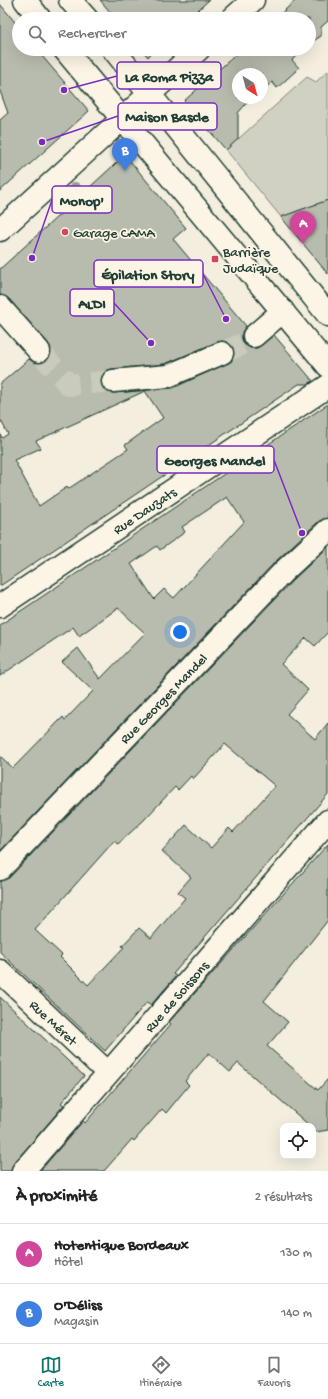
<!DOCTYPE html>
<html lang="fr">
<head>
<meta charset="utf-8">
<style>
  body { margin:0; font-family:"Gochi Hand",sans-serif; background:#f2f2f2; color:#222 }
  .controls { position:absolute; right:12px; bottom:12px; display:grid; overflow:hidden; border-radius:8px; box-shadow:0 4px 16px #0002 }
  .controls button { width:36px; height:36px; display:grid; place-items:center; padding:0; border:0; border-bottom:1px solid #e0e0e0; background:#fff; color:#222; font:20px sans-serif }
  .compass { position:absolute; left:232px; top:68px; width:36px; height:36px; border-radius:50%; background:#fff; box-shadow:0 4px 16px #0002; rotate:144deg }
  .you { position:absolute; left:180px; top:632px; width:14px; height:14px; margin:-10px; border:3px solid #fff; border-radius:50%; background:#1a73e8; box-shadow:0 0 0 6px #1a73e833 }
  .badge { display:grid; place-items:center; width:26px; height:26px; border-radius:50%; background:#0f766e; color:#fff; font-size:13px; font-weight:700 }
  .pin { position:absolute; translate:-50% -33px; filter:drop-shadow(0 1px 2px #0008) }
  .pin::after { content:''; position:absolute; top:21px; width:14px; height:12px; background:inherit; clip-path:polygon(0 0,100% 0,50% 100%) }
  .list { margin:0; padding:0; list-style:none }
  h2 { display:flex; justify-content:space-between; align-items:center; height:52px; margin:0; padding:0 16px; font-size:17px }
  h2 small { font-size:13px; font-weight:400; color:#767676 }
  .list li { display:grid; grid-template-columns:26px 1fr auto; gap:12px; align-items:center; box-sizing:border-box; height:60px; padding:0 16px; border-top:1px solid #e0e0e0 }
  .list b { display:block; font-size:15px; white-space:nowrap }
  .list p { margin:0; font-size:13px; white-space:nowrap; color:#767676 }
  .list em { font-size:13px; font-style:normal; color:#767676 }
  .icon { flex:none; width:22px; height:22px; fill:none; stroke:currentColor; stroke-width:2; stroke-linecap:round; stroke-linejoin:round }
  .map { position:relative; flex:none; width:328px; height:1171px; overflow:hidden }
  .search { position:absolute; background:#fff; box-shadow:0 4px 16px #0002; left:12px; right:12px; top:12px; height:44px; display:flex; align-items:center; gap:10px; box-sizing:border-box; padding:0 14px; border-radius:22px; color:#767676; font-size:15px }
  .sheet { height:172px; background:#fff }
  nav { display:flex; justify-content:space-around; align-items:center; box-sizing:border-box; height:56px; border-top:1px solid #e0e0e0; background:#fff; font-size:11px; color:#767676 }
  nav a { display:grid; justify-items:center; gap:2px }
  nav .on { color:#0f766e }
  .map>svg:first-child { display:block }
</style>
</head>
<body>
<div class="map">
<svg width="328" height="1171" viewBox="0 0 328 1171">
  <rect width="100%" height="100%" fill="#f3eede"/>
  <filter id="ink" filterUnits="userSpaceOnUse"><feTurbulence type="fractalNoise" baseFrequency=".025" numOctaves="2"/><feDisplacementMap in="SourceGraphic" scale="8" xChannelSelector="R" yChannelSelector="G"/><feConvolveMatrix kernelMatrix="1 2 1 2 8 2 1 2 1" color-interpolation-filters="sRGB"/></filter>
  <g filter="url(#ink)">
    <path fill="#d0d1c2" stroke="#78877b" d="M328,71V200L281,217L226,150L307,77L316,82Z"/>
    <path fill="#b8bcae" stroke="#1f3d34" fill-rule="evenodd" d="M100,0H209L188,19H116Z
      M296,0H328V21L321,27V36L309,44V19H275Z
      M0,4L19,27V49H36L89,111L0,191V120L8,113L0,91Z
      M141,49H156L148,57Z
      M242,49H304L292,60L299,68L277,88L272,82L262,91V74H238V98H251L238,113V139L226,150L184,101Z
      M125,155L186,228L173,239L246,326L242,332V339L244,344L250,348H257L274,335L313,381L308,384H299L0,586V434L2,438L8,434L0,419V384L29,359L35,363H42L47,361L51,355V349L48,343L9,299L0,295V269ZM224,341L230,343L234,348V355L232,361L173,388L114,393L107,392L103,388L101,383L102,375L106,371L111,369L165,364L217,342ZM145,391L163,418L125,445L128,449L68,489L67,487L39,506L14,460L41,448L36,441Z
      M328,200V274L281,217Z
      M328,404V518L319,521L275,562L0,851V756L13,768L63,717L65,720L93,691L62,662L78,648L100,679L145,633L118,608L79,636L73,627L0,676V625ZM227,497L244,522L174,598L164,589L154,599L131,564L157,546L160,550L185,532L182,527Z
      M328,547V632L315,646L306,638L281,664L308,690L287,714L315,739L328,723V794L173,974L176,976L151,1005L147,1002L105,1051L0,952V881L9,878L293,580ZM225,744L275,786L233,832L229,828L211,848L186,825L162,851L191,877L178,892L185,898L151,938L139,928L122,946L124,947L88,985L60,957L62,955L35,930L114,841L118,844L143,821L175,787L178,790L191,776L193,779Z
      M328,844V920L264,1001L288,1022L267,1046L318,1090L328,1079V1130L316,1132L313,1129V1126H310L238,1063L230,1072L209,1053L185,1081L189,1085L166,1113L162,1109L134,1141L132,1139L104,1171H40L83,1121L85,1123L171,1024L169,1022Z
      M0,997L84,1076L61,1103L64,1105L14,1163L11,1171H0Z"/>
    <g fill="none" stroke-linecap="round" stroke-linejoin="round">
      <path stroke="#c9cbbc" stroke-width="22" stroke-dasharray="22 11" stroke-linecap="butt" d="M39,351L69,385L113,381
        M222,353L247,342L254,336"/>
      <g stroke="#1f3d34" stroke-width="25">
        <path id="minor" d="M0,307L39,351
          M254,336L283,311
          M113,381L168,376L222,353
          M0,606L328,386
          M0,869L284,571L328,530
          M0,971L108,1073
          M23,1171L328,821"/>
      </g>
      <g stroke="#1f3d34" stroke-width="25">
        <path id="major" d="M25,0L40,19
          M70,0L87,19
          M232,19L253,0
          M64,49L328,366
          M113,49L328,315
          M0,230L199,49"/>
      </g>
      <use href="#minor" stroke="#fcf5e5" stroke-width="22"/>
      <use href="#major" stroke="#fcf5e5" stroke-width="22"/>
    </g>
    <circle fill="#929d90" cx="75" cy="188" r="6"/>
  </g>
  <g fill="#d1495b" stroke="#fcf5e5" stroke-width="1.5">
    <circle cx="65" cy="232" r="4"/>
    <rect x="211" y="255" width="8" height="8" rx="2"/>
  </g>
  <g text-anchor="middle" stroke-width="3.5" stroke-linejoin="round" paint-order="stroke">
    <g font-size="14" fill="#1f3d34" stroke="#fcf5e5" text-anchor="start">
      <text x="73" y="237">Garage CAMA</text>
      <text x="223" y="256">Barrière<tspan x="223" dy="16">Judaïque</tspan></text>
    </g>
    <g font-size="14" fill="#1f3d34" stroke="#fcf5e5">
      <text transform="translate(144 510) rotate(-34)" y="5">Rue Dauzats</text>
      <text transform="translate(163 698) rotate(-46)" y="5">Rue Georges Mandel</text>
      <text transform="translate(176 996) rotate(-49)" y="5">Rue de Soissons</text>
      <text transform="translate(54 1022) rotate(43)" y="5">Rue Méret</text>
    </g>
  </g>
  <path fill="none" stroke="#7b2cbf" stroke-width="1.5" d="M64 90L117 76M42 142L118 116M32 258L52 200M226 319L203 274M151 343L114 303M302 533L274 460"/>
  <g fill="#7b2cbf" stroke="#fcf5e5" stroke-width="1.5">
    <circle cx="64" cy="90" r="4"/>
    <circle cx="42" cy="142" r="4"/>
    <circle cx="32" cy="258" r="4"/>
    <circle cx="226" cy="319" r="4"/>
    <circle cx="151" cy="343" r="4"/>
    <circle cx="302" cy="533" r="4"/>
  </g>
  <g fill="#fcf5e5" stroke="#7b2cbf" stroke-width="1.5">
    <rect x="117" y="62" width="104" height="27" rx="4"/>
    <rect x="118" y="103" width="99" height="27" rx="4"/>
    <rect x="52" y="186" width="60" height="27" rx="4"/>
    <rect x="94" y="260" width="109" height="27" rx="4"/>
    <rect x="70" y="289" width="44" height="27" rx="4"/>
    <rect x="157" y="446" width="117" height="27" rx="4"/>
  </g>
  <g font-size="15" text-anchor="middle" font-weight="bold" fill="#1f3d34">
    <text x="169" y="81">La Roma Pizza</text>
    <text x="167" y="121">Maison Bascle</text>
    <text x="82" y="205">Monop'</text>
    <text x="148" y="279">Épilation Story</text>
    <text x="92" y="308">ALDI</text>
    <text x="215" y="465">Georges Mandel</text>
  </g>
</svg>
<div class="controls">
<button><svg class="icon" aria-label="locate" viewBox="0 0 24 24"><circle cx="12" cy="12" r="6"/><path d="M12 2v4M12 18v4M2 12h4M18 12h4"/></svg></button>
</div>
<svg class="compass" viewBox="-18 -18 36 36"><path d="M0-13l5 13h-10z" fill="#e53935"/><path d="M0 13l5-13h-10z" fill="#767676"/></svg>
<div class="you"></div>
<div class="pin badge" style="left:303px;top:244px;background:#d1479c">A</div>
<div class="pin badge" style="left:125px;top:171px;background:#3f7fe0">B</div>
<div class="search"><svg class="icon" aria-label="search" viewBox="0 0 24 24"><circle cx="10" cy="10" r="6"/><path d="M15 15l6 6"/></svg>Rechercher</div>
</div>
<section class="sheet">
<h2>À proximité<small>2 résultats</small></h2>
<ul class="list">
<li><span class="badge" style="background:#d1479c">A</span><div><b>Hotentique Bordeaux</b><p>Hôtel</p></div><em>130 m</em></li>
<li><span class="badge" style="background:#3f7fe0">B</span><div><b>O'Déliss</b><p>Magasin</p></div><em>140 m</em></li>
</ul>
</section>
<nav>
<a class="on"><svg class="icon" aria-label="map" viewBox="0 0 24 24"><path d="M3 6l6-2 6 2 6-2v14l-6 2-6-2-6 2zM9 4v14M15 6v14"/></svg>Carte</a>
<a><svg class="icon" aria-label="directions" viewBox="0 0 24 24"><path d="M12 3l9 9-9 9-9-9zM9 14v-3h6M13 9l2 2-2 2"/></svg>Itinéraire</a>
<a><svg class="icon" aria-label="saved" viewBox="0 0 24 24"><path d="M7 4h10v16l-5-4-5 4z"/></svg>Favoris</a>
</nav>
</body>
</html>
